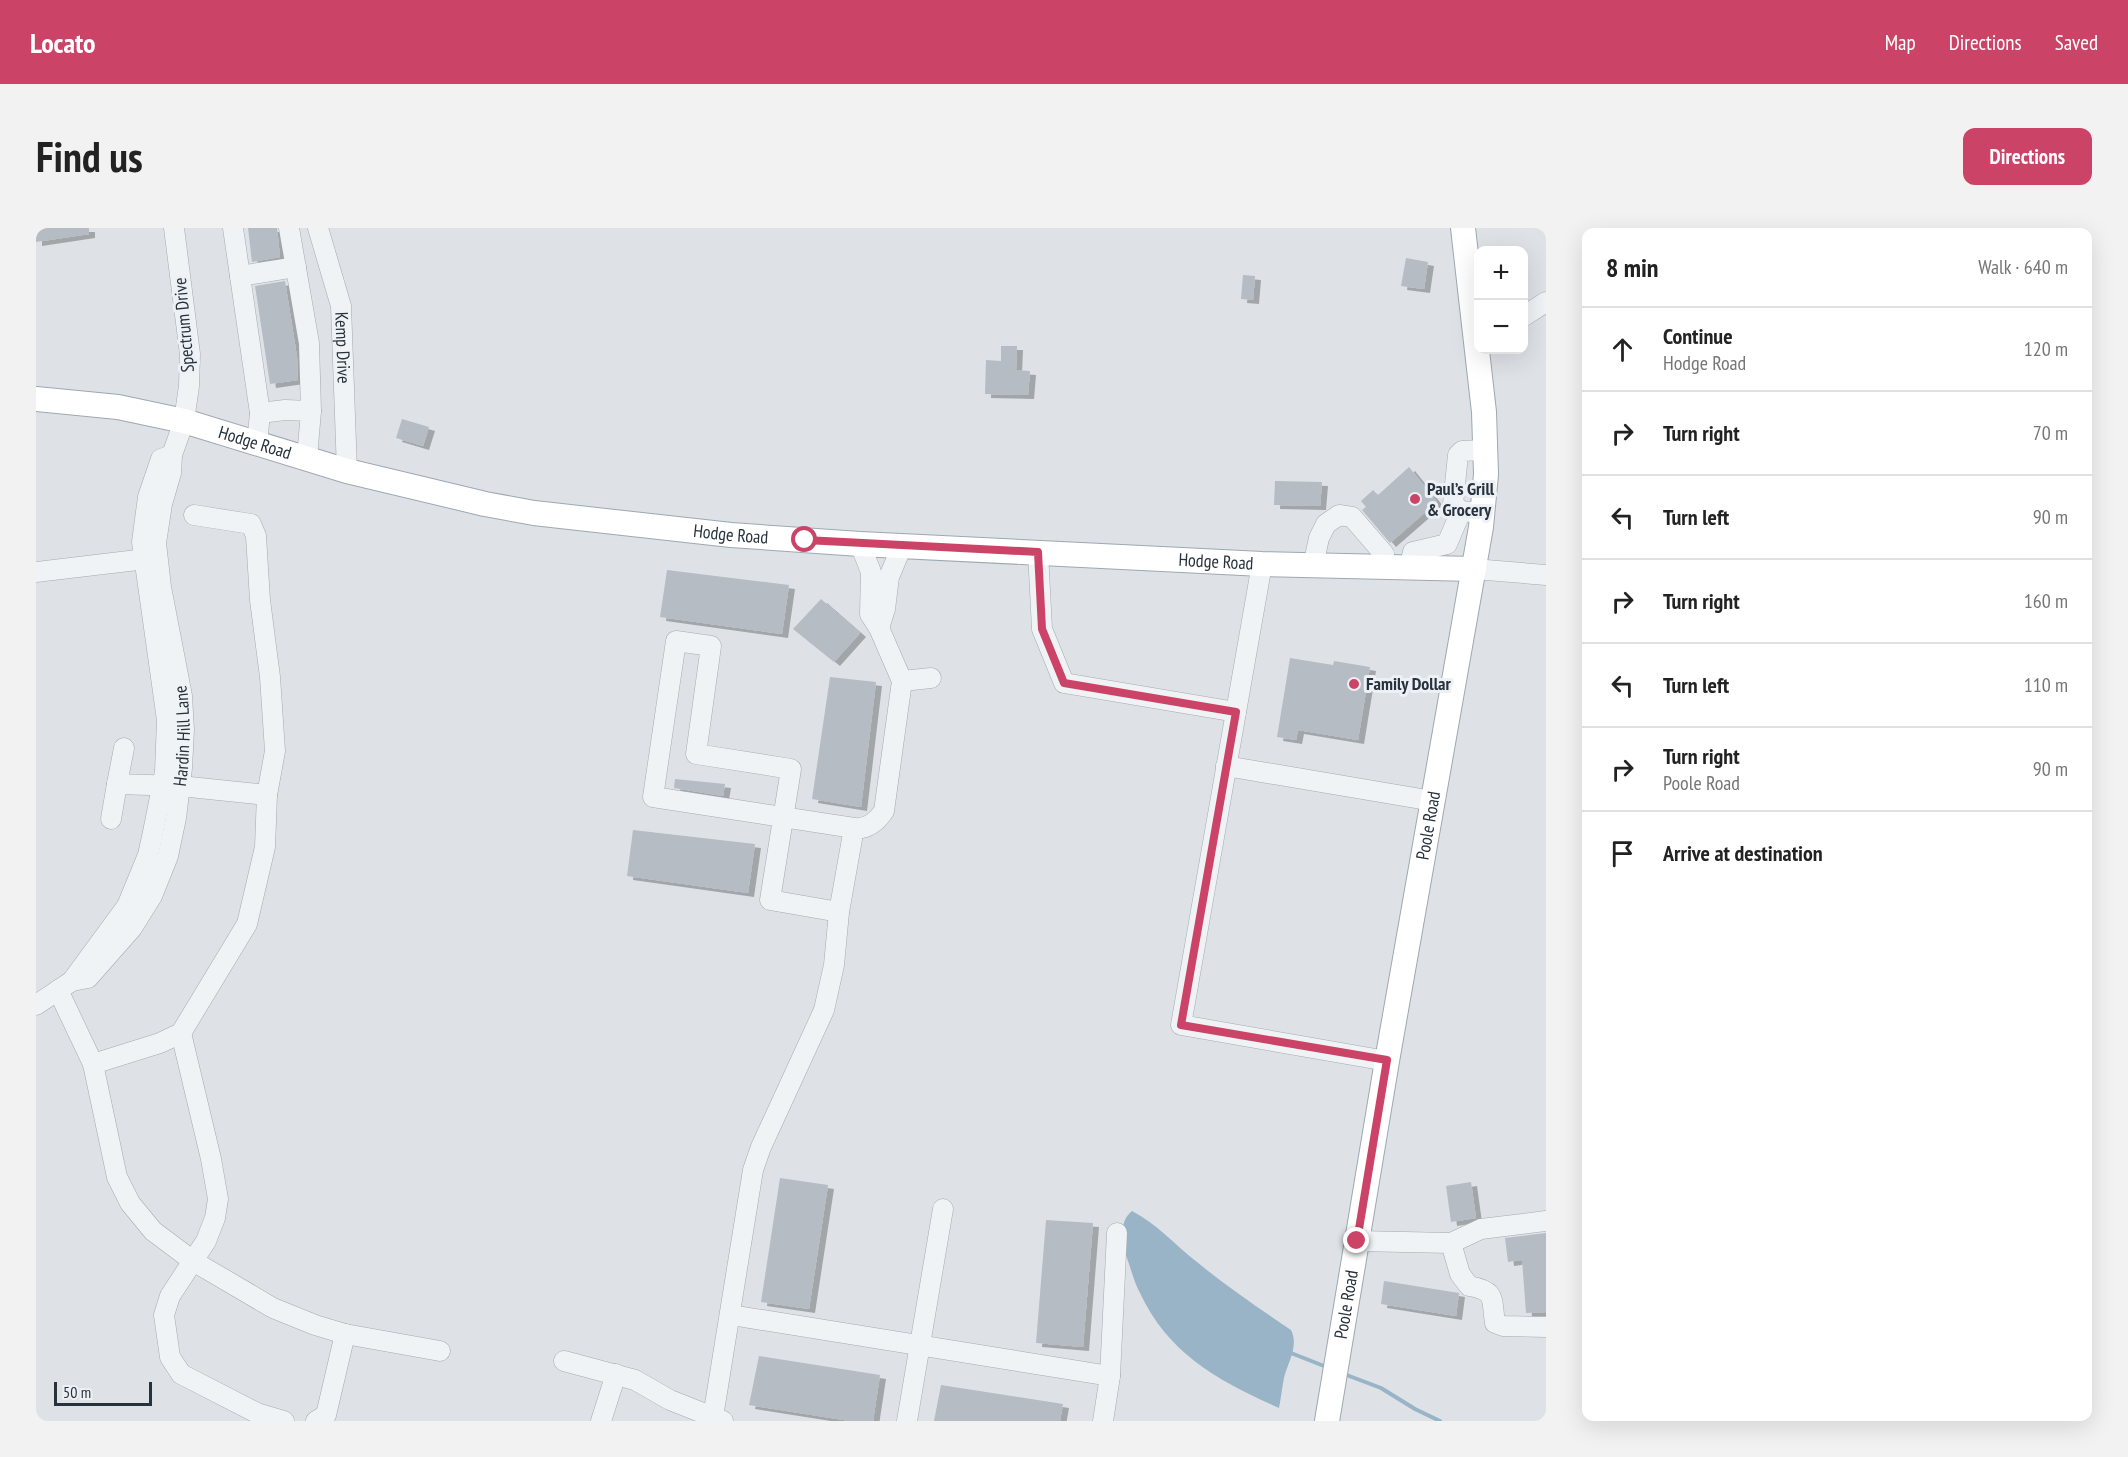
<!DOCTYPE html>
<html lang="en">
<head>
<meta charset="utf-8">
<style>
  body { margin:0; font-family:"PT Sans Narrow",sans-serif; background:#f2f2f2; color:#222 }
  .controls { position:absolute; right:18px; top:18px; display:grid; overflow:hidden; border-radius:12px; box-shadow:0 6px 24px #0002 }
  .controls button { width:54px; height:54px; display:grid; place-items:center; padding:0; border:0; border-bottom:2px solid #e0e0e0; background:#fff; color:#222; font:30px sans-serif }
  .scale { position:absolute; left:18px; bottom:15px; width:98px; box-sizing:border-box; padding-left:6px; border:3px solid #27323d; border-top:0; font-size:16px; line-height:21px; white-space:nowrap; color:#27323d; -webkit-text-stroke:4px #edf1f5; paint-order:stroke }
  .stop { position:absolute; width:18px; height:18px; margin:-14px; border:4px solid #cb4467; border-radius:50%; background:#fff }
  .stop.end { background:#cb4467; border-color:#fff; box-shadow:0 2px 6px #0008 }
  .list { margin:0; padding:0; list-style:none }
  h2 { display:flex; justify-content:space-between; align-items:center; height:78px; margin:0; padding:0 24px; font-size:26px }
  h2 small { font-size:20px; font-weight:400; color:#767676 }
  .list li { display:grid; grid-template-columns:39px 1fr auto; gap:18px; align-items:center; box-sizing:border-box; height:84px; padding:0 24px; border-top:2px solid #e0e0e0 }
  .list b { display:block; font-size:22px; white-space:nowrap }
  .list p { margin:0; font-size:20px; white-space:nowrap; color:#767676 }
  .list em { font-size:20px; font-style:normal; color:#767676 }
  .icon { flex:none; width:33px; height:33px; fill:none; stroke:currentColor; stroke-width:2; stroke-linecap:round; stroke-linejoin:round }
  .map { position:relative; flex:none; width:1510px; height:1193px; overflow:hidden; border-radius:12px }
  header { display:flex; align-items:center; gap:36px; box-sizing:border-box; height:84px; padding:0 30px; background:#cb4467; color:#fff }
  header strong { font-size:28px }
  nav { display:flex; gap:33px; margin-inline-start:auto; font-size:21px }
  .intro { display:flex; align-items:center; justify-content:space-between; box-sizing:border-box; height:144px; padding:0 36px }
  h1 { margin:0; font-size:42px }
  .button { padding:15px 27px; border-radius:12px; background:#cb4467; color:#fff; font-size:21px; font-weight:700 }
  main { display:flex; gap:36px; padding:0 36px }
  aside { flex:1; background:#fff; border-radius:12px; box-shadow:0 6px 24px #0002 }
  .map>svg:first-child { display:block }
</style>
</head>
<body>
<header>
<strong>Locato</strong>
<nav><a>Map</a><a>Directions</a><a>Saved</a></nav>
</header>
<div class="intro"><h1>Find us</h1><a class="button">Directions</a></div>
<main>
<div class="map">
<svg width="1510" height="1193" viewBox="0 0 1510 1193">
  <defs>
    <filter id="shadow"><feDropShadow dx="6" dy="4" stdDeviation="0" flood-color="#0004"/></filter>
  </defs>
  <rect width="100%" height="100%" fill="#dee2e7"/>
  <path fill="#99b4c7" d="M1096,983C1121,996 1139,1017 1161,1034C1191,1059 1223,1080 1255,1102C1263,1118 1252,1134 1248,1150C1246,1160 1245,1170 1243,1180C1183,1153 1133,1127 1104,1065C1098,1054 1095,1041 1091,1030C1086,1015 1082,994 1096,983Z"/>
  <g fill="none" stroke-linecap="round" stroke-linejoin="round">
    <path stroke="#99b4c7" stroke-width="4" d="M1255,1125L1293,1140
      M1308,1146L1345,1160L1379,1181L1404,1193"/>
  </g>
  <path fill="#b5bcc4" filter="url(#shadow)" d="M0,0H53V6L0,14Z
    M212,0H241L244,29L216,34Z
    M1370,30L1392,34L1388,61L1365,58Z
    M1207,47L1219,48L1217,72L1205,71Z
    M249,53L261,129L262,152L234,156L219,58Z
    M965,118H981L980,142L994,143L992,167L949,166L950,132L965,133Z
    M366,191L393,199L387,218L360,210Z
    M1373,239L1401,274L1354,315L1326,282L1330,279L1325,273L1337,262L1342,267Z
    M1239,253L1286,254L1284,278L1238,277Z
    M631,342L753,357L746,406L624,389Z
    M785,371L824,405L798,434L757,401Z
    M1254,430L1297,437L1298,433L1334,439L1322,512L1262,502L1260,512L1241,509Z
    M794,449L840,454L825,579L776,571Z
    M639,551L689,556L687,568L638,560Z
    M597,602L719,616L712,665L591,648Z
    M744,950L792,957L773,1081L725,1074Z
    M1435,954L1440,990L1415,994L1410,958Z
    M1010,992L1057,995L1047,1119L1000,1115Z
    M1510,1005V1084L1490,1085L1486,1032L1472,1034L1469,1010Z
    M1348,1053L1423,1065L1420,1088L1345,1076Z
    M723,1128L844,1147L837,1193H814L713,1177Z
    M905,1157L1027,1176L1024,1193H898Z"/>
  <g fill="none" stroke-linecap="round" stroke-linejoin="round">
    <g stroke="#a3aab1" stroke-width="21">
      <g id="minor">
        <path d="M197,0L224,185L221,216"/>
        <path d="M253,0L273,115L275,183"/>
        <path id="s1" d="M282,0L305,78L311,243"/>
        <path d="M204,48L260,39"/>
        <path d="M1488,88L1510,74"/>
        <path d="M224,185L249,182L275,183L271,230"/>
        <path d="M1447,285L1425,283L1417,276L1422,227L1426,223L1449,222"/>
        <path d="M1002,324L1006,401L1028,455L1200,484"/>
        <path d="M1226,336L1145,797L1351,833"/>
        <path d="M1277,338L1283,310L1290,296L1303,287L1316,289L1348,326V340"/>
        <path d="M1373,341L1377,324L1411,316L1425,283"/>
        <path d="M1438,341L1510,347"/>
        <path d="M0,344L118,330"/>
        <path d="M843,400L849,381L853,349L866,318"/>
        <path d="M866,453L895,450"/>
        <path d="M88,520L81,556L144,558L231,567L239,523L234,449L224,372L220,308L215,296L158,287"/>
        <path d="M1190,538L1397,573"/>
        <path d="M75,591L81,556"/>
        <path d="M818,600L803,684L734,672L755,541L660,526L675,418L640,413L617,569L818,600C831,602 841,593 848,583L866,453L843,400L834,386L835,344L824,316"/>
        <path id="s2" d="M36,753L52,750L96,700L116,668L132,628L140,590L146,540L148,502L146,468L125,359L120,315L126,276L135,245L136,227L148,193L153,158L154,126L138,0"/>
        <path d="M22,762L57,836L124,815L145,805L211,696L229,619L231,567"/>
        <path d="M0,777L36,753L91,678L112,627L117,604L129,544L131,492L106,314L112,269L125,231L136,227"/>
        <path d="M145,805L175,931L182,971L179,990L170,1013L134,1068L128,1087L134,1129L145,1146L221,1185L248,1193"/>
        <path d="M57,836L81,949L94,975L117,1003L157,1033L237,1080L279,1097L309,1106L404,1123"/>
        <path d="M1321,1013L1415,1015L1445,1001L1510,993"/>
        <path d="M1415,1015L1424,1046L1433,1058C1461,1063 1455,1070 1459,1095L1467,1098L1510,1099"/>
        <path d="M695,1087L1074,1148L1067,1193"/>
        <path d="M528,1133L599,1152L634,1172L677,1189"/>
        <path d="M1074,1148L1081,1005"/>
        <path d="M280,1193L290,1187L309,1106"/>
        <path d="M565,1193L580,1146"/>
        <path d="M687,1193L677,1189L717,942L725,919L788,782L798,737L803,684"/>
        <path d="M871,1193L907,981"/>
      </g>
    </g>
    <g stroke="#9da8b2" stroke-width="26">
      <g id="major">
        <path id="s3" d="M0,171L82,179L148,193L311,243L449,276L498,285L695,307L824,316L1226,336L1438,341"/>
        <path id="s4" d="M1291,1193L1351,833L1445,299L1450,246L1448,184L1427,0"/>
      </g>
    </g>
    <use href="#minor" stroke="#f0f3f5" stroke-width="20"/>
    <use href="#major" stroke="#fff" stroke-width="24"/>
  </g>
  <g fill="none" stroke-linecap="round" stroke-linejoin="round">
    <path stroke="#cb4467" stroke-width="8" d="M769,312L1002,324L1006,401L1028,455L1200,484L1145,797L1351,832L1321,1013"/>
  </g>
  <g fill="#cb4467" stroke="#edf1f5" stroke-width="2">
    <circle cx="1379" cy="271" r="6"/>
    <circle cx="1318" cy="456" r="6"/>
  </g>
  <g text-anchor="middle" stroke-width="6" stroke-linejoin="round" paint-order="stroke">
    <g font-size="18" fill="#27323d" stroke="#edf1f5">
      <text transform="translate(148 97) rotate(-95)" y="6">Spectrum Drive</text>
      <text dy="6" stroke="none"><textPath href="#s1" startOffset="123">Kemp Drive</textPath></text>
      <text dy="6" stroke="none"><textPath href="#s3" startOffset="224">Hodge Road</textPath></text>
      <text dy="6" stroke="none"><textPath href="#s3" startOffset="710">Hodge Road</textPath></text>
      <text dy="6" stroke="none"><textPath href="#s3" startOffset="1196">Hodge Road</textPath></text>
      <text dy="6" stroke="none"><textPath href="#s2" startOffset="285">Hardin Hill Lane</textPath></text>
      <text dy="6" stroke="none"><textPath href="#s4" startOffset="604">Poole Road</textPath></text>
      <text dy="6" stroke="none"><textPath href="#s4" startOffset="118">Poole Road</textPath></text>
    </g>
    <g font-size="18" font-weight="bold" fill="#27323d" stroke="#edf1f5" text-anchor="start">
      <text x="1391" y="267">Paul’s Grill<tspan x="1391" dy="21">&amp; Grocery</tspan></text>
      <text x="1330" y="462">Family Dollar</text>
    </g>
  </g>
</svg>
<div class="controls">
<button>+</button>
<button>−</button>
</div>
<div class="scale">50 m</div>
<div class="stop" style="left:769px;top:312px"></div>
<div class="stop end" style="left:1321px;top:1013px"></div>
</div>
<aside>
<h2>8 min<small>Walk · 640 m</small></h2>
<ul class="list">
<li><svg class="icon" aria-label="ahead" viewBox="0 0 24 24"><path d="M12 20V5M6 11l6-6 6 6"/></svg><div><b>Continue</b><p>Hodge Road</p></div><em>120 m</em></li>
<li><svg class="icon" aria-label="right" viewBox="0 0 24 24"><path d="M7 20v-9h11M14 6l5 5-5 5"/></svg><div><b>Turn right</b></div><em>70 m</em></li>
<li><svg class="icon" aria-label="left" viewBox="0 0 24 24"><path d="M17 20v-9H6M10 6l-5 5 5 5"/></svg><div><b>Turn left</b></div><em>90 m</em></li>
<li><svg class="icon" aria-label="right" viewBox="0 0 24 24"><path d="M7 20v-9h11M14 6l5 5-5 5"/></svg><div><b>Turn right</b></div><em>160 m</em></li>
<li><svg class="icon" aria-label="left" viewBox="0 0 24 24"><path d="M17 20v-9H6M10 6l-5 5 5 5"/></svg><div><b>Turn left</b></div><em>110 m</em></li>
<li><svg class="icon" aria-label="right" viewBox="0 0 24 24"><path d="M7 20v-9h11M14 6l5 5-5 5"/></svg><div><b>Turn right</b><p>Poole Road</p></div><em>90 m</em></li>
<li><svg class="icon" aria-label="arrive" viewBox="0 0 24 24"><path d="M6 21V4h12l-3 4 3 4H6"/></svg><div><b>Arrive at destination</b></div></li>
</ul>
</aside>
</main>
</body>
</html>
